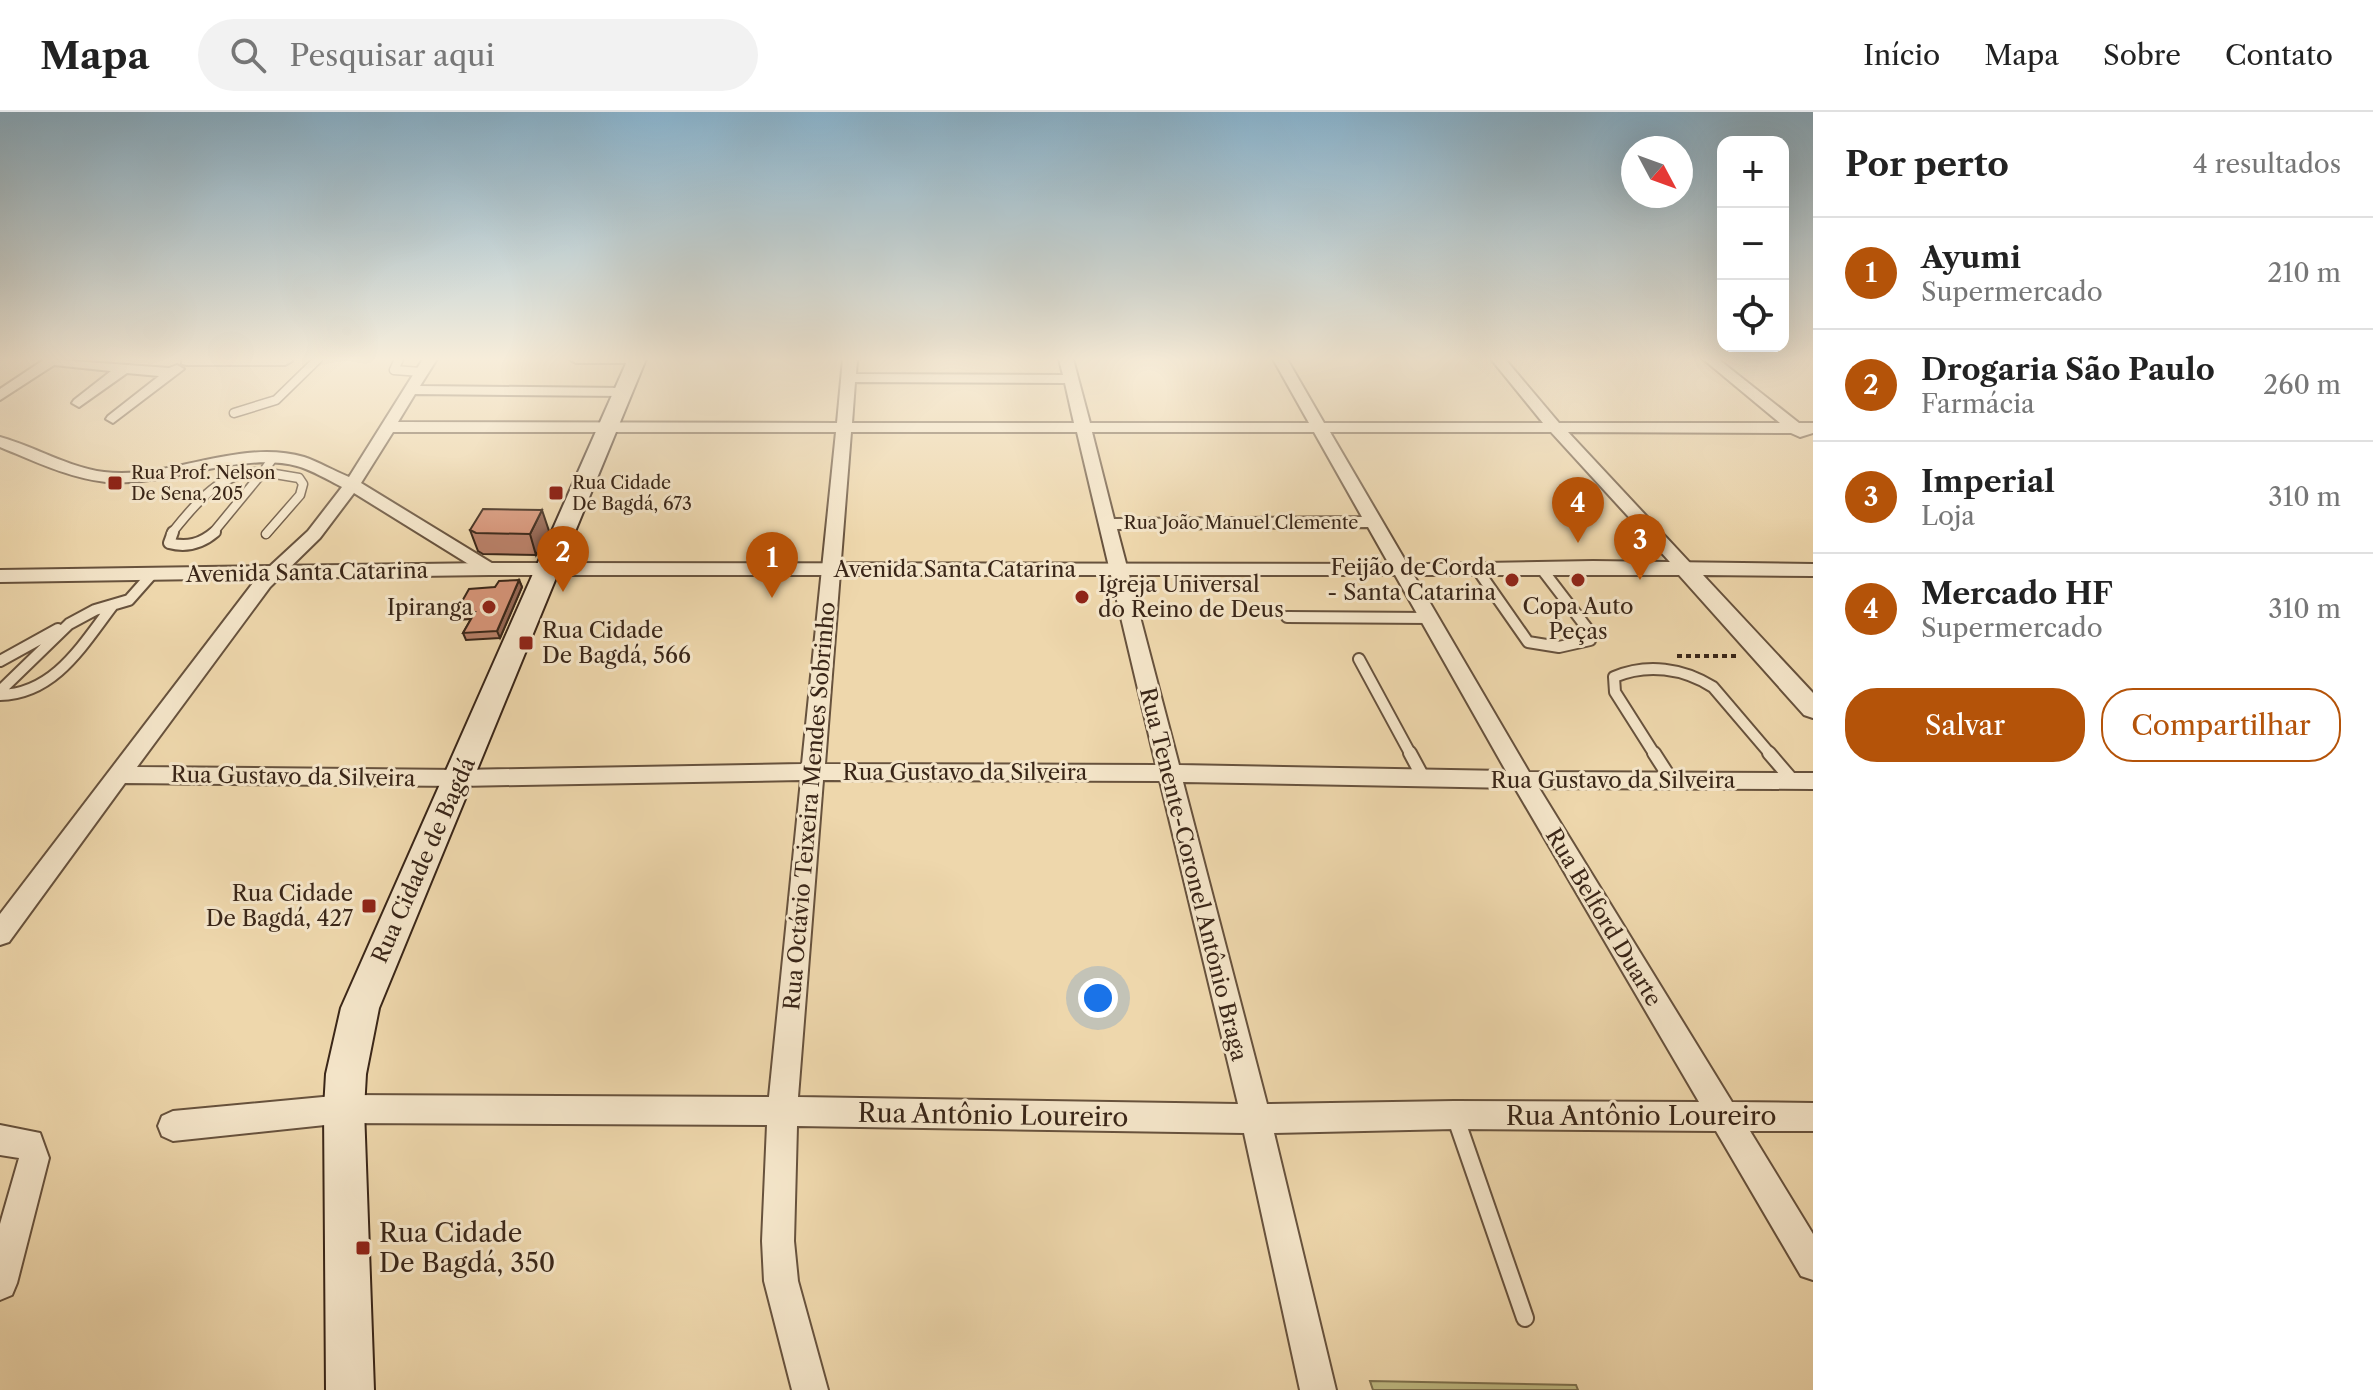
<!DOCTYPE html>
<html lang="pt">
<head>
<meta charset="utf-8">
<style>
  body { margin:0; font-family:"Libre Caslon Text",serif; background:#f2f2f2; color:#222 }
  .controls { position:absolute; right:24px; top:24px; display:grid; overflow:hidden; border-radius:16px; box-shadow:0 8px 32px #0002 }
  .controls button { width:72px; height:72px; display:grid; place-items:center; padding:0; border:0; border-bottom:2px solid #e0e0e0; background:#fff; color:#222; font:40px sans-serif }
  .compass { position:absolute; left:1621px; top:24px; width:72px; height:72px; border-radius:50%; background:#fff; box-shadow:0 8px 32px #0002; rotate:131deg }
  .you { position:absolute; left:1098px; top:886px; width:28px; height:28px; margin:-20px; border:6px solid #fff; border-radius:50%; background:#1a73e8; box-shadow:0 0 0 12px #1a73e833 }
  .badge { display:grid; place-items:center; width:52px; height:52px; border-radius:50%; background:#b45309; color:#fff; font-size:26px; font-weight:700 }
  .pin { position:absolute; translate:-50% -66px; filter:drop-shadow(0 2px 4px #0008) }
  .pin::after { content:''; position:absolute; top:42px; width:28px; height:24px; background:inherit; clip-path:polygon(0 0,100% 0,50% 100%) }
  .list { margin:0; padding:0; list-style:none }
  h2 { display:flex; justify-content:space-between; align-items:center; height:104px; margin:0; padding:0 32px; font-size:34px }
  h2 small { font-size:26px; font-weight:400; color:#767676 }
  .list li { display:grid; grid-template-columns:52px 1fr auto; gap:24px; align-items:center; box-sizing:border-box; height:112px; padding:0 32px; border-top:2px solid #e0e0e0 }
  .list b { display:block; font-size:30px; white-space:nowrap }
  .list p { margin:0; font-size:26px; white-space:nowrap; color:#767676 }
  .list em { font-size:26px; font-style:normal; color:#767676 }
  .actions { display:flex; gap:16px; padding:24px 32px }
  .actions a { flex:1; padding:18px 0; border:2px solid #b45309; border-radius:32px; text-align:center; font-size:28px; color:#b45309 }
  .actions .main { background:#b45309; color:#fff }
  .icon { flex:none; width:44px; height:44px; fill:none; stroke:currentColor; stroke-width:2; stroke-linecap:round; stroke-linejoin:round }
  .map { position:relative; flex:none; width:1813px; height:1278px; overflow:hidden }
  header { display:flex; align-items:center; gap:48px; box-sizing:border-box; height:112px; padding:0 40px; background:#fff; border-bottom:2px solid #e0e0e0 }
  header strong { font-size:38px }
  nav { display:flex; gap:44px; margin-inline-start:auto; font-size:28px }
  .search { width:560px; height:72px; background:#f2f2f2; display:flex; align-items:center; gap:20px; box-sizing:border-box; padding:0 28px; border-radius:44px; color:#767676; font-size:30px }
  main { display:flex }
  aside { flex:1; background:#fff }
  .map>svg:first-child { display:block }
</style>
</head>
<body>
<header>
<strong>Mapa</strong>
<div class="search"><svg class="icon" aria-label="search" viewBox="0 0 24 24"><circle cx="10" cy="10" r="6"/><path d="M15 15l6 6"/></svg>Pesquisar aqui</div>
<nav><a>Início</a><a>Mapa</a><a>Sobre</a><a>Contato</a></nav>
</header>
<main>
<div class="map">
<svg width="1813" height="1278" viewBox="0 0 1813 1278">
  <rect width="100%" height="100%" fill="#eed7ac"/>
  <filter id="stains"><feTurbulence type="fractalNoise" baseFrequency=".0025" numOctaves="4"/><feColorMatrix values="0 0 0 0 .2 0 0 0 0 .09 0 0 0 0 .02 0 0 0 .5 -.17"/></filter>
  <radialGradient id="worn" r=".72"><stop offset=".6" stop-color="#630" stop-opacity="0"/><stop offset="1" stop-color="#630" stop-opacity=".3"/></radialGradient>
  <path fill="#c0bc84" stroke="#7d714e" stroke-width="2" d="M1370,1269L1576,1273L1578,1278H1373Z"/>
  <g fill="none" stroke-linecap="round" stroke-linejoin="round">
    <g stroke="#67523d" stroke-width="11">
      <path id="service-far3" d="M399,247L394,258L421,260
        M234,301L276,288L318,247
        M263,360L299,366L303,372L300,383L266,422
        M263,360L273,346
        M171,422C195,392 221,358 263,360
        M212,422L263,360"/>
    </g>
    <g stroke="#67523d" stroke-width="14">
      <path id="service-far2" d="M173,420L169,431C187,436 201,432 215,420
        M1477,457L1528,530L1559,535L1590,528V520L1541,456
        M1287,505L1429,506
        M1359,547L1411,643
        M0,549L58,517
        M0,579L69,512L95,498L129,488L152,462
        M0,583C55,582 83,532 113,493
        M1655,643L1615,580L1614,565C1647,551 1683,556 1713,575L1771,643"/>
    </g>
    <g stroke="#67523d" stroke-width="16">
      <path id="service-far1" d="M1410,641L1424,667
        M1654,641L1672,669
        M1769,641L1793,669"/>
    </g>
    <g stroke="#67523d" stroke-width="20">
      <path id="service" d="M1455,1004L1525,1206"/>
    </g>
    <g stroke="#67523d" stroke-width="4">
      <path id="minor" d="M45,247L169,256L177,253L184,257L113,311L106,307L108,304L159,264L127,261L79,295L72,291L74,288L111,259L54,253L0,288V277Z
        M182,247H290L292,249L285,253H187L182,252Z
        M423,247H437L420,274L623,276L630,280L623,284L415,282L398,310L837,311L843,247H857L856,262L1063,263L1059,247H1073L1090,311H1309L1273,247H1287L1324,311H1543L1491,247H1505L1559,311H1780L1703,247H1718L1799,311H1813V321L1800,325L1791,321L1568,320L1692,453L1695,457L1686,462L1680,461L1551,320H1330L1529,660L1813,661V677L1539,676L1732,990L1813,991V1019H1750L1813,1122V1168L1801,1164L1716,1019L1454,1017L1274,1021L1336,1278H1300L1244,1021L797,1014L794,1129L798,1169L828,1278H792L764,1169L762,1129L767,1013L344,1011L173,1029L162,1024L158,1014L162,1004L173,999L344,983L769,985L801,668L460,674L125,671L9,830L0,833V802L256,467L308,419L342,375C328,368 312,358 297,354C241,339 165,375 106,370C69,366 34,349 0,335V325C36,335 67,355 104,360C170,368 239,326 304,345C319,350 334,359 349,365ZM855,270L1065,271L1074,311H852ZM393,320H836L802,652L460,658L137,655L270,475L320,426L354,381L483,461H495L498,457L495,453L361,371ZM851,320H1077L1156,653L825,652ZM1092,320H1314L1362,405L1114,407ZM1368,415L1506,659L1179,653L1117,417ZM823,668L1160,669L1238,992L798,985ZM1183,670L1515,676L1699,990L1454,989L1267,992Z
        M569,247H644L637,251H576Z
        M0,1013L40,1021L49,1046L17,1171L12,1183L0,1188V1112L19,1046L0,1043Z"/>
    </g>
    <g stroke="#67523d" stroke-width="4">
      <path id="tertiary" d="M1593,449L1813,452V464L1703,463L1813,581V606L1804,603L1679,463H489L0,470V458L489,451L1426,452Z"/>
    </g>
    <g stroke="#3a2618" stroke-width="4">
      <path id="secondary" d="M628,247H646L379,896L366,962L364,997L374,1278H326L324,997L326,962L341,896Z"/>
    </g>
    <path stroke="#3a2618" stroke-width="4" stroke-dasharray="5 4" stroke-linecap="butt" d="M1677,544H1740"/>
    <use href="#service-far3" stroke="#f4e5c9" stroke-width="8"/>
    <use href="#service-far2" stroke="#f4e5c9" stroke-width="10"/>
    <use href="#service-far1" stroke="#f4e5c9" stroke-width="12"/>
    <use href="#service" stroke="#f4e5c9" stroke-width="16"/>
    <use href="#minor" fill="#f4e5c9" fill-rule="evenodd"/>
    <use href="#tertiary" fill="#f4e5c9" fill-rule="evenodd"/>
    <use href="#secondary" fill="#f4e5c9" fill-rule="evenodd"/>
  </g>
  <path fill="#b98068" stroke="#3a2618" stroke-width="2" d="M470,418L549,419L536,443L483,442L478,439Z
    M519,468L522,475L500,526L466,528L463,521L471,507L458,508L456,500L495,475Z"/>
  <path fill="#966855" stroke="#3a2618" stroke-width="2" d="M542,398L549,419L536,443L530,422Z
    M519,468L522,475L500,526L497,519Z"/>
  <path fill="#d79579" stroke="#3a2618" stroke-width="2" d="M483,397L542,398L530,422L476,421L470,418Z
    M519,468L497,519L463,521L475,500H456L469,477L495,475L499,469Z"/>
  <linearGradient id="sky" x2="0" y2="1"><stop stop-color="#89b6d2"/><stop offset="0.58" stop-color="#f7edda"/><stop offset="1" stop-color="#f7edda" stop-opacity="0"/></linearGradient>
  <rect width="1813" height="426" fill="url(#sky)"/>
  <g fill="#8f2418" stroke="#f4e5c9" stroke-width="3">
    <rect x="107" y="363" width="16" height="16" rx="4"/>
    <rect x="548" y="373" width="16" height="16" rx="4"/>
    <circle cx="1512" cy="468" r="8"/>
    <circle cx="1578" cy="468" r="8"/>
    <circle cx="1082" cy="485" r="8"/>
    <circle cx="489" cy="495" r="8"/>
    <rect x="518" y="523" width="16" height="16" rx="4"/>
    <rect x="361" y="786" width="16" height="16" rx="4"/>
    <rect x="355" y="1128" width="16" height="16" rx="4"/>
  </g>
  <g text-anchor="middle" stroke-width="6" stroke-linejoin="round" paint-order="stroke">
    <g font-size="18" fill="#3a2618" stroke="#f4e5c9" text-anchor="start">
      <text x="131" y="367">Rua Prof. Nelson<tspan x="131" dy="21">De Sena, 205</tspan></text>
      <text x="572" y="377">Rua Cidade<tspan x="572" dy="21">De Bagdá, 673</tspan></text>
    </g>
    <g font-size="18" fill="#3a2618" stroke="#f4e5c9">
      <text x="1241" y="417">Rua João Manuel Clemente</text>
    </g>
    <g font-size="22" fill="#3a2618" stroke="#f4e5c9" text-anchor="end">
      <text x="1496" y="463">Feijão de Corda<tspan x="1496" dy="25">- Santa Catarina</tspan></text>
      <text x="1098" y="480" text-anchor="start">Igreja Universal<tspan x="1098" dy="25">do Reino de Deus</tspan></text>
      <text x="1578" y="502" text-anchor="middle">Copa Auto<tspan x="1578" dy="25">Peças</tspan></text>
      <text x="473" y="503">Ipiranga</text>
      <text x="542" y="526" text-anchor="start">Rua Cidade<tspan x="542" dy="25">De Bagdá, 566</tspan></text>
      <text x="353" y="789">Rua Cidade<tspan x="353" dy="25">De Bagdá, 427</tspan></text>
    </g>
    <g font-size="22" fill="#3a2618" stroke="#f4e5c9">
      <text x="955" y="465">Avenida Santa Catarina</text>
      <text transform="translate(307 460) rotate(-1)" y="8">Avenida Santa Catarina</text>
      <text x="965" y="668">Rua Gustavo da Silveira</text>
      <text transform="translate(293 664) rotate(1)" y="8">Rua Gustavo da Silveira</text>
      <text x="1613" y="676">Rua Gustavo da Silveira</text>
      <text transform="translate(809 694) rotate(-85)" y="8">Rua Octávio Teixeira Mendes Sobrinho</text>
      <text transform="translate(423 748) rotate(-66)" y="8">Rua Cidade de Bagdá</text>
      <text transform="translate(1194 762) rotate(76)" y="8">Rua Tenente-Coronel Antônio Braga</text>
      <text transform="translate(1604 805) rotate(59)" y="8">Rua Belford Duarte</text>
    </g>
    <g font-size="26" fill="#3a2618" stroke="#f4e5c9">
      <text transform="translate(993 1003) rotate(1)" y="9">Rua Antônio Loureiro</text>
      <text x="1641" y="1013">Rua Antônio Loureiro</text>
    </g>
    <g font-size="26" fill="#3a2618" stroke="#f4e5c9" text-anchor="start">
      <text x="379" y="1130">Rua Cidade<tspan x="379" dy="30">De Bagdá, 350</tspan></text>
    </g>
  </g>
  <rect width="100%" height="100%" filter="url(#stains)"/>
  <rect width="100%" height="100%" fill="url(#worn)"/>
</svg>
<div class="controls">
<button>+</button>
<button>−</button>
<button><svg class="icon" aria-label="locate" viewBox="0 0 24 24"><circle cx="12" cy="12" r="6"/><path d="M12 2v4M12 18v4M2 12h4M18 12h4"/></svg></button>
</div>
<svg class="compass" viewBox="-18 -18 36 36"><path d="M0-13l5 13h-10z" fill="#e53935"/><path d="M0 13l5-13h-10z" fill="#767676"/></svg>
<div class="you"></div>
<div class="pin badge" style="left:772px;top:486px">1</div>
<div class="pin badge" style="left:563px;top:480px">2</div>
<div class="pin badge" style="left:1640px;top:468px">3</div>
<div class="pin badge" style="left:1578px;top:431px">4</div>
</div>
<aside>
<h2>Por perto<small>4 resultados</small></h2>
<ul class="list">
<li><span class="badge">1</span><div><b>Ayumi</b><p>Supermercado</p></div><em>210 m</em></li>
<li><span class="badge">2</span><div><b>Drogaria São Paulo</b><p>Farmácia</p></div><em>260 m</em></li>
<li><span class="badge">3</span><div><b>Imperial</b><p>Loja</p></div><em>310 m</em></li>
<li><span class="badge">4</span><div><b>Mercado HF</b><p>Supermercado</p></div><em>310 m</em></li>
</ul>
<div class="actions"><a class="main">Salvar</a><a>Compartilhar</a></div>
</aside>
</main>
</body>
</html>
